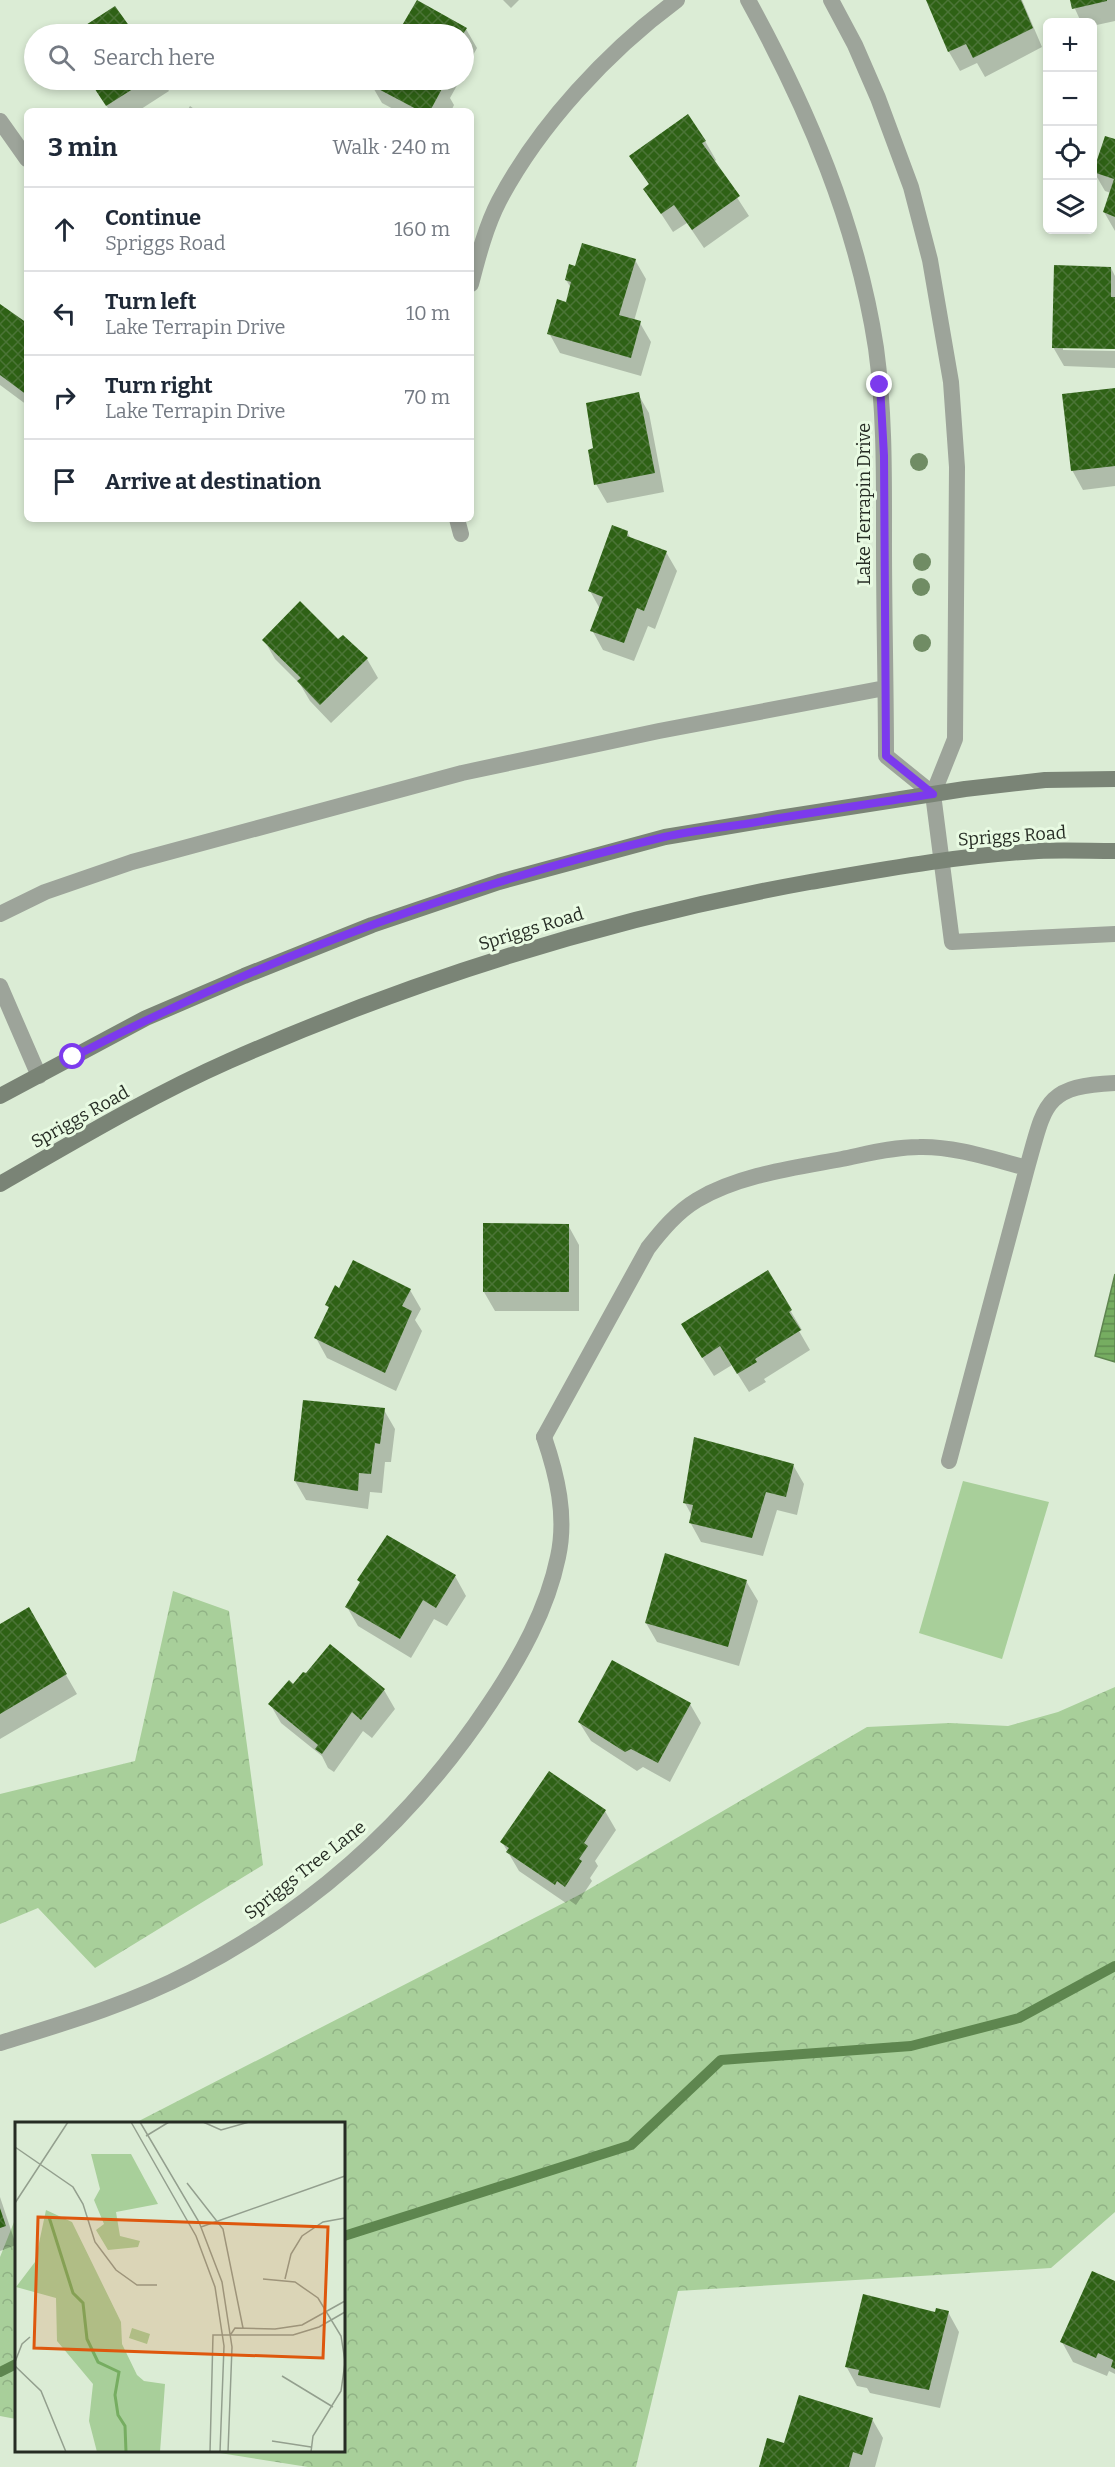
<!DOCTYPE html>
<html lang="en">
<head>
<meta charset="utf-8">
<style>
  body { margin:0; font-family:Bitter,serif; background:#f6f6f7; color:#1f2937 }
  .controls { position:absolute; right:18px; top:18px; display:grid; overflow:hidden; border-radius:9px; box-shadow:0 3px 9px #0003 }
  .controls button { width:54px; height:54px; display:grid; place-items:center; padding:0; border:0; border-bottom:2px solid #e0e1e3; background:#fff; color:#1f2937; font:30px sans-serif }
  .stop { position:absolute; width:18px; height:18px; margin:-14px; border:4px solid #7c3aed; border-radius:50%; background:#fff }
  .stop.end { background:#7c3aed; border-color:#fff; box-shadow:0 2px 6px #0008 }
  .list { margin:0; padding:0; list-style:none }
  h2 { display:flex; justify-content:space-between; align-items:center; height:78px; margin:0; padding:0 24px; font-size:26px }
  h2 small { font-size:20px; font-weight:400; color:#747a83 }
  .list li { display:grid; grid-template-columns:39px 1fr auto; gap:18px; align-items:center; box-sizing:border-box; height:84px; padding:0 24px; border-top:2px solid #e0e1e3 }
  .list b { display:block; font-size:22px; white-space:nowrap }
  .list p { margin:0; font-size:20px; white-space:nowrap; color:#747a83 }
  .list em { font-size:20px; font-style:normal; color:#747a83 }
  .icon { flex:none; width:33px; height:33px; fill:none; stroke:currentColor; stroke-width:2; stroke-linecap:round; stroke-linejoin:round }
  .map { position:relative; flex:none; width:1115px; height:2467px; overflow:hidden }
  .search { position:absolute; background:#fff; box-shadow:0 3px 9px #0003; left:24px; top:24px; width:450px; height:66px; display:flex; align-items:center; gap:15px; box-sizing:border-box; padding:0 21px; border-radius:33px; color:#747a83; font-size:22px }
  .panel { position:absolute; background:#fff; box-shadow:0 3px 9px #0003; left:24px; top:108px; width:450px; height:414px; border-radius:9px }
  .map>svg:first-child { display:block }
</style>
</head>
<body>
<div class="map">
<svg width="1115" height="2467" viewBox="0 0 1115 2467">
  <defs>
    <pattern id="forest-crowns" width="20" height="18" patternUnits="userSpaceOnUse" patternTransform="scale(1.5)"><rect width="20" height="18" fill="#a8cf9a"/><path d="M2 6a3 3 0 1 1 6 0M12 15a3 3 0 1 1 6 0" fill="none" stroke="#90b285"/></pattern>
    <pattern id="water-rules" width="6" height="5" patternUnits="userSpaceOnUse" patternTransform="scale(1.5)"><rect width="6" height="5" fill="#76ad61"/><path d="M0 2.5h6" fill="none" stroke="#618d50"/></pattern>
    <pattern id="building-cross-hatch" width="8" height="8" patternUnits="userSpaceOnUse" patternTransform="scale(1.5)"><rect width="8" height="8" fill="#2e6115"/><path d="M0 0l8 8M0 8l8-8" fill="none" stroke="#4b7437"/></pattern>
  </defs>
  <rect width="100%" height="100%" fill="#dbecd5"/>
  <path fill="url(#forest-crowns)" d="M173,1591L229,1611L263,1865L95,1968L38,1908L0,1924V1794L135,1761Z
    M1115,1687V2212L1051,2268L678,2291L636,2467H308L207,2451L344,2450V2124L135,2123L579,1895L867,1727L950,1723L1008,1726L1058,1712Z
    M16,2217V2419L0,2416V2257Z"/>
  <path fill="#a8cf9a" d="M963,1481L1049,1502L1002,1659L919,1633Z"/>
  <path fill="url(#water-rules)" stroke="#5e864f" stroke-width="1.5" d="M1115,1274V1362L1095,1356Z"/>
  <path fill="#0003" d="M503,0H519L511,8Z
    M927,0H1022L1042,47L985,77L977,63L960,71L949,52Z
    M1071,0H1115V21L1092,26V22H1081Z
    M417,2L466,29L477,48L464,72V34H399Z
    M115,8L133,34H74Z
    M89,80H162L169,91L138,111H110Z
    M373,80H460L450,98L454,105L451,111H397L382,103L371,84Z
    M190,106L197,111H187Z
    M705,141L716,160L714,162L749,216L704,248L687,223L673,232L645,189L650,186L631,156Z
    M1115,141V231L1104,212L1111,193L1105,191L1094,172Z
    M635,260L646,279L634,321L640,323L651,342L641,376L560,353L549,333L567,304L571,288L566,280L576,267Z
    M1111,268L1115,276V348L1063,346V350L1115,351V368L1064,366L1053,347Z
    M0,306L27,325V405L0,385Z
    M1115,390V486L1083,490L1072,470Z
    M638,394L649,413L664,492L607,503L596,484L595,450Z
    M627,532L632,540L666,552L677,571L655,629L648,626L634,661L603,650L592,630L600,609L590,591Z
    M264,640L338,641L367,659L378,678L331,723L310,701L300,684L275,659Z
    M568,1225L579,1245V1311H495L484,1292Z
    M767,1272L802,1330L799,1331L810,1350L764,1379L766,1382L749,1392L732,1365L714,1376L693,1343Z
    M340,1290H410L421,1309L415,1320L422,1331L396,1391L327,1358L316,1338L330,1310L327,1305Z
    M384,1410L395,1429L391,1462H385L382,1493L370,1492L368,1509L306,1500L295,1481Z
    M793,1465L804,1484L797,1515L777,1510L763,1556L701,1542L690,1522L692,1516L685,1503Z
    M455,1576L466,1596L447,1626L434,1619L411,1658L358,1626L347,1607L361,1584L359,1580Z
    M746,1581L758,1601L739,1666L657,1642L646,1623Z
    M28,1609L77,1694L0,1739V1626Z
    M293,1686L384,1690L395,1709L372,1738L363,1731L334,1772L328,1768L322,1756L281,1723L270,1704Z
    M690,1704L701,1723L670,1782L643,1767L637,1771L591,1741L579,1722Z
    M605,1811L616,1830L595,1861L598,1866L590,1878L592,1881L576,1905L569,1900L566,1903L519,1871L502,1842Z
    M0,2197L16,2245L0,2251Z
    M1115,2283V2374L1109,2371L1107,2376L1073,2362L1062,2342Z
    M948,2312L959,2332L940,2408L870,2393L867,2388L857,2386L846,2366L936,2314Z
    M872,2419L883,2438L875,2467H761Z"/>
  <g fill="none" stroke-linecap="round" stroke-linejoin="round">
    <path stroke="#5e864f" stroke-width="10" d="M344,2236L631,2145L721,2060L911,2046L1019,2018L1115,1966
      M0,2372L16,2364"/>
  </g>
  <path fill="url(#building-cross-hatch)" d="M417,0L467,28L463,34H397Z
    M926,0H1021L1033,28L973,58L966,44L948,52Z
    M1070,0H1107V1L1072,9Z
    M115,6L135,34H72Z
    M89,80H147L106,106Z
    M371,80H439L438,81L444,85L430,111H420L369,84Z
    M688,114L706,141L702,143L740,196L692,230L674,205L661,214L643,189L649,184L629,156Z
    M1105,136L1115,139V217L1103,212L1114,179L1093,172Z
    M582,243L636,259L619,315L641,321L631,358L547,334L557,299L566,302L571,282L565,280L569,264L575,266Z
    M1054,265L1111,267V297H1115V349L1052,348Z
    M0,304L27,323V395L0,375Z
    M1115,388V466L1071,471L1062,394Z
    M639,392L655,473L594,485L588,450L593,448L586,403Z
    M612,525L628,531L627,536L667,551L644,611L637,608L624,643L590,631L603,597L588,591Z
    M300,601L338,639L343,635L368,658L320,705L297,681L301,678L262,640Z
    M483,1223L569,1224V1292H483Z
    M353,1260L411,1289L402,1306L412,1311L385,1373L314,1338L329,1307L325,1305L335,1285L339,1288Z
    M768,1270L792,1310L789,1312L801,1330L755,1359L757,1362L737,1374L720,1346L702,1358L681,1324Z
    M303,1400L385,1408L380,1444L375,1443L371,1474L359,1473L358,1491L294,1481Z
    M694,1437L794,1464L786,1497L766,1492L752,1538L689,1523L693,1505L683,1503Z
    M387,1535L456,1575L436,1608L423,1600L400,1639L345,1607L360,1582L357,1580Z
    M665,1553L747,1580L728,1647L645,1623Z
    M29,1607L67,1674L0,1714V1624Z
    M330,1644L385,1689L361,1720L352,1712L322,1754L315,1749L318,1745L268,1704L289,1680L293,1684L303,1672L306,1673Z
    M612,1660L691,1703L658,1763L631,1749L625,1752L578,1722Z
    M549,1771L606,1810L584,1843L588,1846L579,1859L582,1861L565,1887L557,1881L555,1885L506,1852L509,1848L500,1842Z
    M0,2208L6,2226L0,2228Z
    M1092,2271L1115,2281V2369L1111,2367L1113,2360L1098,2353L1096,2358L1060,2342Z
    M863,2294L935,2312L936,2308L949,2311L929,2390L858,2375L859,2370L845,2367Z
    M799,2395L873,2418L862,2455L853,2452L849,2467H759L767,2438L784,2443Z"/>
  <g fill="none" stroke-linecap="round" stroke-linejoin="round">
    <path stroke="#9da49a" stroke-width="16" d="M1027,1168C1045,1105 1043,1086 1115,1083
      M544,1437L648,1248C662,1230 677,1212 697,1200C739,1175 794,1168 842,1159C867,1154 893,1147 919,1147C955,1146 992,1159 1027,1168L949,1461"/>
    <path stroke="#9da49a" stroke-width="16" d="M748,0C808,109 857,224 876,348C885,414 884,480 884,547C884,617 886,687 886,756L933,794
      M831,0L855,45L878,98L911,187L930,260L951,382L957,467L955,739L933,794L952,942L1115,934
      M0,121L27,159
      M471,284C478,257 486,226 499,201C539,125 608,51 677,0
      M457,519L461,534
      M0,914L45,892L132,862L462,773L659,731L885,688
      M0,986L39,1076
      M0,2043C65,2023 130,2004 191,1972C313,1909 414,1818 490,1703C520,1658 547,1610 558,1557C567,1516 557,1475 544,1437"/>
    <path stroke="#7a8476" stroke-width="16" d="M0,1096L146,1018L244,976L372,925L499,882L665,837L779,818L965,789L1045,780L1115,779
      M0,1184C75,1141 150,1096 229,1061C415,979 610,918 810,882C885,869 962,855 1038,851C1064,850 1089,851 1115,851"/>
  </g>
  <g fill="#708c64">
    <circle cx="919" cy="462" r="9"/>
    <circle cx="922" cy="562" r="9"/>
    <circle cx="921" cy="587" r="9"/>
    <circle cx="922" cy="643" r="9"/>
  </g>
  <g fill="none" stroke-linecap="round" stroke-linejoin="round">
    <path stroke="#7c3aed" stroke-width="8" d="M73,1057C259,960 459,886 664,837C690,831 718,828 745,824C807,813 870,804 933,794L886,756L884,456L880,385"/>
  </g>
  <g text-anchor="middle" stroke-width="6" stroke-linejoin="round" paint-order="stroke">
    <g font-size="18" fill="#262c24" stroke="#e8fae2">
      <text transform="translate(864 504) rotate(-90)" y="6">Lake Terrapin Drive</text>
      <text transform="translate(1012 836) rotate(-4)" y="6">Spriggs Road</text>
      <text transform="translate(531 929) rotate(-17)" y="6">Spriggs Road</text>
      <text transform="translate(80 1117) rotate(-29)" y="6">Spriggs Road</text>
      <text transform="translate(305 1870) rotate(-38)" y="6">Spriggs Tree Lane</text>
    </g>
  </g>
  <g transform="translate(15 2122)">
    <rect width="330" height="330" fill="#dbecd5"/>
    <path d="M76,32H116L143,82L101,90L105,114L125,119L123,125L93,128L81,108L89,102L79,78L85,67ZM31,88L57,100L106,200L107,222L122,253L129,259L150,262L145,330H82L74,299L78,262L42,219L41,176L1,165L20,140Z" fill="#a8cf9a"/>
    <path d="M117,206L135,212L132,222L114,216Z" fill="#a8cf9a"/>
    <path fill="none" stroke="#76ad61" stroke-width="3" d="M34,95L58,171L68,181L72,217L83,240L104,250L100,273L103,293L110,304L111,330"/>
    <path fill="none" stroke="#939f8e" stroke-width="1.5" d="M116,0L181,114L200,165L209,224L205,330M125,0L184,100L207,160L217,225L213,330M188,0L206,8L234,0M131,14L154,0M0,25L58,65L68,82L80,120L101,148L122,163H142M172,61L208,107L228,206M0,81L53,0M186,105L330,54M248,157L280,160L303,176L326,214L330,239M270,157L276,132L287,114L308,100L330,96M216,212L220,206L260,207L287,203L330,179M0,240L7,222L15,215M0,244L26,269L51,330M267,254L318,285M257,319L296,325M195,330L198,213H278L304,205L330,190M296,330L298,314L326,269L330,241"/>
    <path fill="#de570d" fill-opacity="0.15" stroke="#de570d" stroke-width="3" d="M23,95L313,105L308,236L19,226Z"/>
    <rect width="330" height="330" fill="none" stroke="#262c24" stroke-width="3"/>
  </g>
</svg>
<div class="controls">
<button>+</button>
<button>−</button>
<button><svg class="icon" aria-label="locate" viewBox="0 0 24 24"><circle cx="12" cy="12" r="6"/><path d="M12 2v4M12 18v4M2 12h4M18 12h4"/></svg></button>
<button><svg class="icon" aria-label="layers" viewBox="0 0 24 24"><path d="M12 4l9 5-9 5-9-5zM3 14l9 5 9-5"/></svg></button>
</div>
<div class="stop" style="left:73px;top:1057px"></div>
<div class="stop end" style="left:880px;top:385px"></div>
<div class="search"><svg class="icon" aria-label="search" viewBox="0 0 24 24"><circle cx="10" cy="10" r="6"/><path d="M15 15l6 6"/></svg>Search here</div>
<section class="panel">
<h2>3 min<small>Walk · 240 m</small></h2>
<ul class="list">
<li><svg class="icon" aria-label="ahead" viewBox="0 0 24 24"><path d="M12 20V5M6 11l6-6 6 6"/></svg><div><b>Continue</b><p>Spriggs Road</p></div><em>160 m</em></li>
<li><svg class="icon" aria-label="left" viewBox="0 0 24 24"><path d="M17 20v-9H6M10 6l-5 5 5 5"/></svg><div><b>Turn left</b><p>Lake Terrapin Drive</p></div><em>10 m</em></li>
<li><svg class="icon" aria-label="right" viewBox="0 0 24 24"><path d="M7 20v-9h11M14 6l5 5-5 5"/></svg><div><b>Turn right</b><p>Lake Terrapin Drive</p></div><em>70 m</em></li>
<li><svg class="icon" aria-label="arrive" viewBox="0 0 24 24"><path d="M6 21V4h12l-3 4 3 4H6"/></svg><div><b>Arrive at destination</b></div></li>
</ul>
</section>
</div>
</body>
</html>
